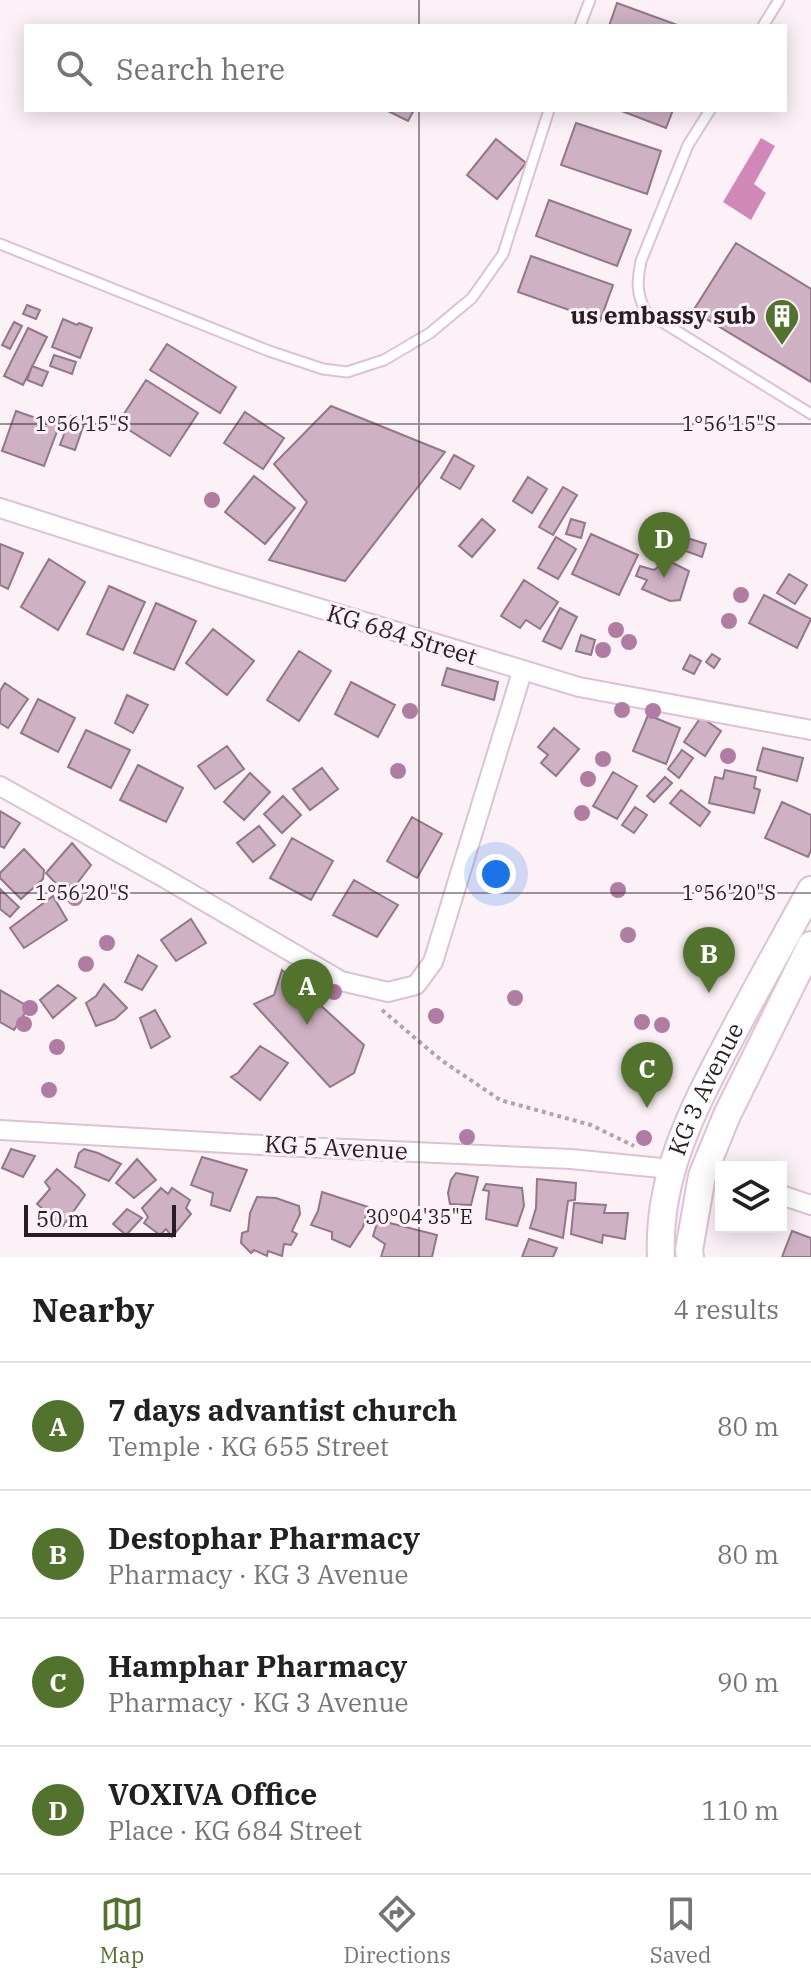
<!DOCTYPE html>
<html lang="en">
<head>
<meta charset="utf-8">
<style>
  body { margin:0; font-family:"IBM Plex Serif",serif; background:#f2f2f2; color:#202124 }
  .controls { position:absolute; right:24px; bottom:24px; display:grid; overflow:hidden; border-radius:0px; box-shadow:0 4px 20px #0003 }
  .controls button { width:72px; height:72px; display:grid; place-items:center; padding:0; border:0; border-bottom:2px solid #e0e0e0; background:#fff; color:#202124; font:40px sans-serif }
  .scale { position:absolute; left:24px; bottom:20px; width:152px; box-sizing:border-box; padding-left:8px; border:4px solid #281d24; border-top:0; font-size:22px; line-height:28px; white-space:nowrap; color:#281d24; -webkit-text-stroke:6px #fdf1f8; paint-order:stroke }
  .you { position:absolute; left:496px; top:874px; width:28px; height:28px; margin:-20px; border:6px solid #fff; border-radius:50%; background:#1a73e8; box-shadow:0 0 0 12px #1a73e833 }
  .badge { display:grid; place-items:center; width:52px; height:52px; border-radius:50%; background:#52732b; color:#fff; font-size:26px; font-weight:700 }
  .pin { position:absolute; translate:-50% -66px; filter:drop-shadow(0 2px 4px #0008) }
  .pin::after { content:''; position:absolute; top:42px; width:28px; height:24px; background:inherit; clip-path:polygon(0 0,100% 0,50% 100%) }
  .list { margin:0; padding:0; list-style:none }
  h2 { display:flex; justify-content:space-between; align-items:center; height:104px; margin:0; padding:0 32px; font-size:34px }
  h2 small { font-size:26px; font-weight:400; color:#757577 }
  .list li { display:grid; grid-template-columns:52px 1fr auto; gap:24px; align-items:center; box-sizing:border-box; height:128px; padding:0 32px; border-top:2px solid #e0e0e0 }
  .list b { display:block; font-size:30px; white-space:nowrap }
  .list p { margin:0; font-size:26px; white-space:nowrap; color:#757577 }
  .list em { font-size:26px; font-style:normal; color:#757577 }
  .icon { flex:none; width:44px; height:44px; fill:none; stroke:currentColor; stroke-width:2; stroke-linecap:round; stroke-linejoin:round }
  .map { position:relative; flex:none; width:811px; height:1257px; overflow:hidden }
  .search { position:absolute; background:#fff; box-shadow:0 4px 20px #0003; left:24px; right:24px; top:24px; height:88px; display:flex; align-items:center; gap:20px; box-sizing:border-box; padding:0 28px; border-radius:0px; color:#757577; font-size:30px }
  .sheet { height:616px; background:#fff }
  nav { display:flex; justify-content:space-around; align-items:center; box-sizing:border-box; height:112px; border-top:2px solid #e0e0e0; background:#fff; font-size:22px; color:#757577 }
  nav a { display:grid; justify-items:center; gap:4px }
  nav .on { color:#52732b }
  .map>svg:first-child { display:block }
</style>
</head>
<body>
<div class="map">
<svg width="811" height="1257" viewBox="0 0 811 1257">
  <rect width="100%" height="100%" fill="#fdf1f8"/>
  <path fill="#d088b8" d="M761,138L775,146L754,184L766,193L751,220L723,202Z"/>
  <path fill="#ceb1c3" stroke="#927788" stroke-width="2" d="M617,3L680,26H609Z
    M386,110H414L408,121Z
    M619,110H673L666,128Z
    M576,123L661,151L647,194L561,165Z
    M496,139L526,163L497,199L467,175Z
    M549,200L631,230L617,266L536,236Z
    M736,243L811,289V382L693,311Z
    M531,256L613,285L600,321L518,292Z
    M27,305L40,310L36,319L23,314Z
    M63,319L77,325L79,323L92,328L80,358L52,347Z
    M14,322L22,326L10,349L2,345Z
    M28,328L47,337L23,385L4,376Z
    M167,344L236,387L220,413L150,370Z
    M54,355L76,362L72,374L50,366Z
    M32,366L48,372L42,386L27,380Z
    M146,380L198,413L170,456L118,423Z
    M331,406L445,452L345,581L269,560L307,502L274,464Z
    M16,411L59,426L44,466L2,451Z
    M245,412L284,438L263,469L224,443Z
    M71,416L85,421L75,450L60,445Z
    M454,455L474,466L460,489L441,478Z
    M254,476L295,508L265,544L225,512Z
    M528,477L547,489L532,513L513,501Z
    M563,487L577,495L553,535L539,527Z
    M482,519L495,530L472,557L459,546Z
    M571,519L585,523L581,538L566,534Z
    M591,534L638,555L619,595L572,574Z
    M556,537L576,549L558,579L538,568Z
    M684,537L706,544L702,557L680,549Z
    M0,544L23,553L8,589L0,585Z
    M49,559L85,582L58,630L21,607Z
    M667,560L689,571L680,600L670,601L642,589L647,580L636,576L640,566L654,570Z
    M789,574L807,585L795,604L777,593Z
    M524,580L558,602L540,629L526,620L520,628L501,616Z
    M109,586L145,602L123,650L87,634Z
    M764,595L811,619L797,648L749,623Z
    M156,603L196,621L174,670L134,653Z
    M560,608L577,617L561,649L543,641Z
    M213,629L254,661L227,695L186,663Z
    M581,635L595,640L591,655L576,651Z
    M299,651L331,671L299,721L267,700Z
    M712,654L720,659L714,668L706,662Z
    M690,655L701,661L694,674L683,669Z
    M447,668L498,682L494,700L442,685Z
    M351,682L395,705L378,737L335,714Z
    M5,683L28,699L8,728L0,723V691Z
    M127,695L148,705L133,733L115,723Z
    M38,699L75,718L58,752L21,733Z
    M648,715L680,728L666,764L633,751Z
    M701,717L721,731L705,756L684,742Z
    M554,728L579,749L556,776L541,763L548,755L538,747Z
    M86,730L130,750L111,788L68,767Z
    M227,746L244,769L215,789L198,766Z
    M763,748L803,758L797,781L757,770Z
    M682,750L693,758L679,778L668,769Z
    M138,765L183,788L166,822L120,800Z
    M322,768L338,789L310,810L293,789Z
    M725,770L756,777L754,788L760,790L754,813L709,803L715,777L723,779Z
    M613,772L637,786L617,819L593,806Z
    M250,773L270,792L244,820L224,802Z
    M665,777L672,783L654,802L647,796Z
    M681,790L710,812L700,826L670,803Z
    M283,796L301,815L282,833L264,814Z
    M782,802L811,815V850L808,857L765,838Z
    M635,807L647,815L634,833L622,825Z
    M0,811L20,823L4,848L0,846Z
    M412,817L442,834L417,878L387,861Z
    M259,826L275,845L253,862L237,843Z
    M292,838L333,861L311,900L270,878Z
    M72,843L91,865L72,890L67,884L61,889L46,873Z
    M24,849L44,870L43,879L21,899L0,878V873Z
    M354,880L398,905L377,937L333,915Z
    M0,889L19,907L10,917L0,909Z
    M53,896L67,920L24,948L10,928Z
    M191,919L206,943L176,961L161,940Z
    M138,955L157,966L142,990L125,982Z
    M282,970L364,1045L354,1073L330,1087L254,1004L274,995Z
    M104,984L127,1008L115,1019L96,1026L86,1003L96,996Z
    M58,985L76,998L53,1018L40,1000Z
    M0,990L29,1007L14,1030L0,1022Z
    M155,1010L170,1037L151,1048L140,1018Z
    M260,1046L288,1063L260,1100L231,1077L238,1073Z
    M11,1149L35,1156L23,1177L2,1168Z
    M84,1149L98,1153L121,1164L109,1181L75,1167L79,1153Z
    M202,1157L247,1170L230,1211L211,1205L213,1193L191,1185Z
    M137,1159L156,1180L134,1198L116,1183Z
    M57,1169L79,1188L85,1195L63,1226L37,1204L50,1189L45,1182Z
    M456,1173L478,1177L471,1205L450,1204L448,1193L451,1180Z
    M537,1179L576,1183L575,1200L568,1201L563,1238L530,1228L536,1208Z
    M486,1184L522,1188L524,1206L517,1226L486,1219L489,1191L483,1190Z
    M161,1188L168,1194L172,1188L190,1200L186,1208L191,1214L172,1237L166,1229L160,1235L144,1223L148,1217L142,1208Z
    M322,1192L368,1207L363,1227L350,1247L332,1239V1232L311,1225L318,1211Z
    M257,1197L276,1198L299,1206L300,1214L292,1231L297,1234L291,1245L284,1244L282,1256L268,1251L267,1256L254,1250L251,1253L241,1243L242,1233L248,1231L250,1213Z
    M574,1203L606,1205L604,1213H628L625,1239L603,1235L602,1243L571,1234Z
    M127,1209L142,1218L126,1235L113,1224Z
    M378,1220L437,1235L432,1257H381L385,1244L373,1236Z
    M792,1231L811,1238V1257H782Z
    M529,1239L557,1248L553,1257H522Z"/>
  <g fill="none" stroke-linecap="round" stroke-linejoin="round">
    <g stroke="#dec1d3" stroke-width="13">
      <path id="lane" d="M580,26L590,0
        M763,26L779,0
        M710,110L688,145L641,261C637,282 636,293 646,312L811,414
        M0,244L269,351L323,369L347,372L384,360L430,333L472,298L503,254L549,110"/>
    </g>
    <g stroke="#dec1d3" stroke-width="22">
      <path id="street" d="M0,508L219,578L579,687L811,730
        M0,786L161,876L341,981L388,992L416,985L433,962L522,672
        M0,1130L279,1146L571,1159L671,1169
        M781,1195L811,1205"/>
    </g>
    <g stroke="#dec1d3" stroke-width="30">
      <g id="secondary">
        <path id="s1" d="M661,1257C657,1173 696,1103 734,1031C759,984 785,937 811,890"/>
        <path d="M690,1257L689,1250L702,1176L727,1115L811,945"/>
      </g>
    </g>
    <path stroke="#b0a4ab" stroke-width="4" stroke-dasharray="4 4" stroke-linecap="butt" d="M382,1010L441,1060L500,1100L591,1125L634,1146"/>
    <use href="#lane" stroke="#fff" stroke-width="9"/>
    <use href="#street" stroke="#fff" stroke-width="18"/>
    <use href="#secondary" stroke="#fff" stroke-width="26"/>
  </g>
  <g fill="#b17ca2">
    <circle cx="212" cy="500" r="8"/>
    <circle cx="741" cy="595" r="8"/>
    <circle cx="729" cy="621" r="8"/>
    <circle cx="616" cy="630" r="8"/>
    <circle cx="629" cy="642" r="8"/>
    <circle cx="603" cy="650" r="8"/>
    <circle cx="622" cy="710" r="8"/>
    <circle cx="410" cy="711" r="8"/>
    <circle cx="653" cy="711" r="8"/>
    <circle cx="728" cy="756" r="8"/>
    <circle cx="603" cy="759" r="8"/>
    <circle cx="398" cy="771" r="8"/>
    <circle cx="588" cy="779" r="8"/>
    <circle cx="582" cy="813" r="8"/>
    <circle cx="618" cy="890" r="8"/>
    <circle cx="75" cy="898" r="8"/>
    <circle cx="628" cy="935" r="8"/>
    <circle cx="107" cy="943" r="8"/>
    <circle cx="86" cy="964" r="8"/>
    <circle cx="314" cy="976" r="8"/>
    <circle cx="334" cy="992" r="8"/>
    <circle cx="515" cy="998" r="8"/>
    <circle cx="30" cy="1008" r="8"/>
    <circle cx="436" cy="1016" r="8"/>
    <circle cx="642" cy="1022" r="8"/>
    <circle cx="24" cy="1024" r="8"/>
    <circle cx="662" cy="1025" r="8"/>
    <circle cx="57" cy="1047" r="8"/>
    <circle cx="49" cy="1090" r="8"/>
    <circle cx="467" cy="1137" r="8"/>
    <circle cx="644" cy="1138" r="8"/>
  </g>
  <path fill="none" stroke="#281d24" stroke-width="2" stroke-opacity="0.45" d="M419,0V26M419,110V1257M0,424H811M0,893H811"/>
  <defs>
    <g id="building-pin" transform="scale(1.8)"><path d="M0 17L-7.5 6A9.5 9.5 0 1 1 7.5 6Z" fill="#52732b" stroke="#fdf1f8"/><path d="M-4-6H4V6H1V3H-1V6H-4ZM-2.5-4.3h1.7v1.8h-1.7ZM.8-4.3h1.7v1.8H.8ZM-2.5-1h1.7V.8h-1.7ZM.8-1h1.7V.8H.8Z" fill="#fff"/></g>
  </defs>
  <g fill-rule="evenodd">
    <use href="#building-pin" x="782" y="316"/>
  </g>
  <g text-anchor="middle" stroke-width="6" stroke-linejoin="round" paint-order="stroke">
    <g font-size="24" font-weight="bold" fill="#281d24" stroke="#fdf1f8" text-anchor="end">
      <text x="756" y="324">us embassy sub</text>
    </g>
    <g font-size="24" fill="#281d24" stroke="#fdf1f8">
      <text transform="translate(402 635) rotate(17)" y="8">KG 684 Street</text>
      <text dy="8" stroke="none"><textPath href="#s1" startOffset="176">KG 3 Avenue</textPath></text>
      <text transform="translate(336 1148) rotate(3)" y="8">KG 5 Avenue</text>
    </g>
  </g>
  <g font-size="20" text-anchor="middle" fill="#281d24" stroke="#fdf1f8" stroke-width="6" stroke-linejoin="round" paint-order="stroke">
    <text x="82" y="431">1°56'15"S</text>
    <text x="729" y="431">1°56'15"S</text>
    <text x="82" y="900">1°56'20"S</text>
    <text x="729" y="900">1°56'20"S</text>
    <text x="419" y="1224">30°04'35"E</text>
  </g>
</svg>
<div class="controls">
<button><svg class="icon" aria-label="layers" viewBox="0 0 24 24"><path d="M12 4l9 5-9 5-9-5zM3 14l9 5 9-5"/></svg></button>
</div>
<div class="scale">50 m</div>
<div class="you"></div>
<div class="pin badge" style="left:307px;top:1025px">A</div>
<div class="pin badge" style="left:709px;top:993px">B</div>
<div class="pin badge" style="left:647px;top:1108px">C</div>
<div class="pin badge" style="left:664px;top:578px">D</div>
<div class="search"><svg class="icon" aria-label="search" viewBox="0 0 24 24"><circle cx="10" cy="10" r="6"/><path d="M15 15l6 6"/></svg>Search here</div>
</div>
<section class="sheet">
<h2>Nearby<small>4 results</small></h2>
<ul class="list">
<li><span class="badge">A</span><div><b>7 days advantist church</b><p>Temple · KG 655 Street</p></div><em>80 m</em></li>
<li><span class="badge">B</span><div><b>Destophar Pharmacy</b><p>Pharmacy · KG 3 Avenue</p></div><em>80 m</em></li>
<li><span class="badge">C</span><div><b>Hamphar Pharmacy</b><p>Pharmacy · KG 3 Avenue</p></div><em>90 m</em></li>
<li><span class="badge">D</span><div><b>VOXIVA Office</b><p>Place · KG 684 Street</p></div><em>110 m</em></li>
</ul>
</section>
<nav>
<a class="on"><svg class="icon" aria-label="map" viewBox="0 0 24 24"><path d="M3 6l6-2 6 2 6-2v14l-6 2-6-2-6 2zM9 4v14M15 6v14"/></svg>Map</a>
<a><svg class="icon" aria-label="directions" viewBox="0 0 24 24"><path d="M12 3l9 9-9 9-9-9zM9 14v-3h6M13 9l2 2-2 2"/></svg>Directions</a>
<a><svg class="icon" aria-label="saved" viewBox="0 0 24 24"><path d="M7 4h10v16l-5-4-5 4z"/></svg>Saved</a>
</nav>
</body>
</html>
